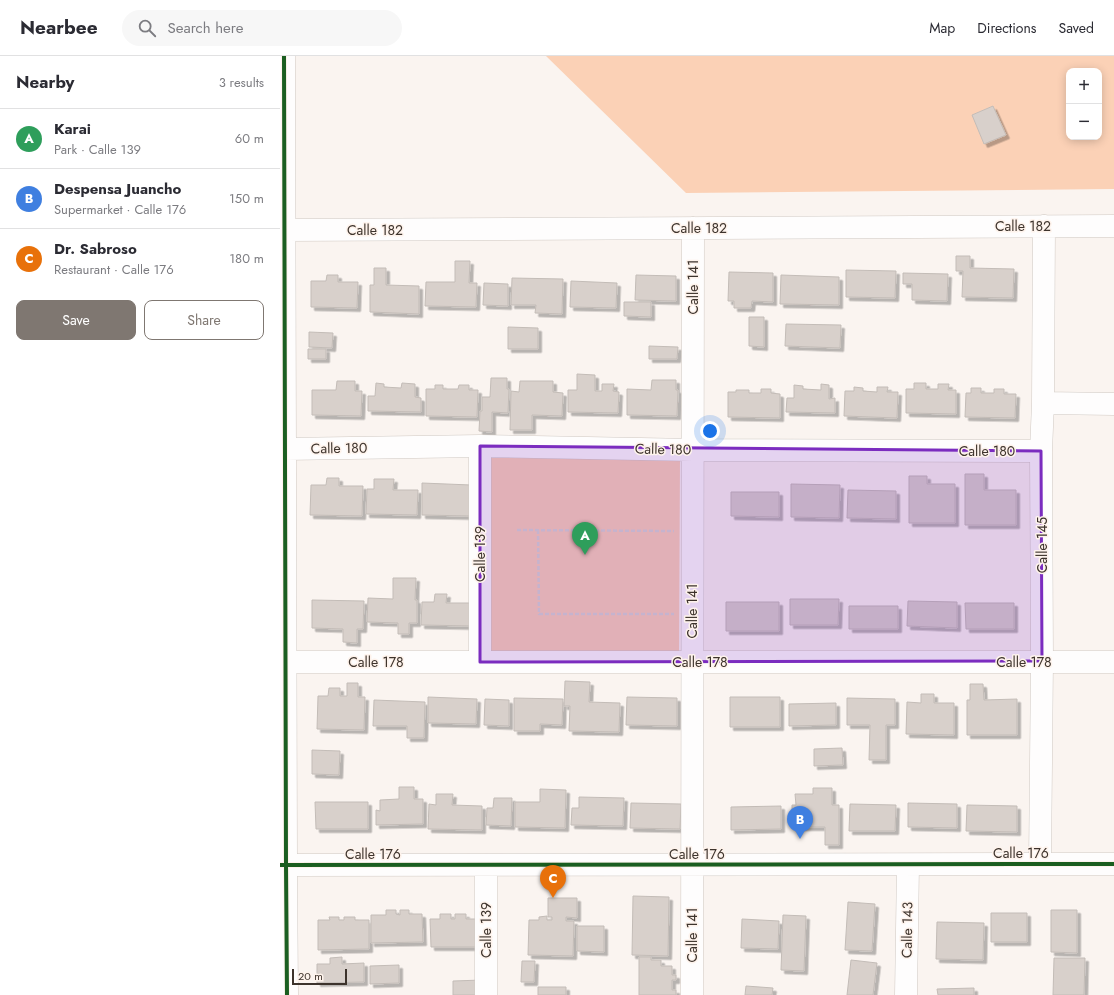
<!DOCTYPE html>
<html lang="en">
<head>
<meta charset="utf-8">
<style>
  body { margin:0; font-family:Jost,sans-serif; background:#f7f7f7; color:#2b2b33 }
  .controls { position:absolute; right:12px; top:12px; display:grid; overflow:hidden; border-radius:8px; box-shadow:0 2px 10px #0003 }
  .controls button { width:36px; height:36px; display:grid; place-items:center; padding:0; border:0; border-bottom:1px solid #e1e1e2; background:#fff; color:#2b2b33; font:20px sans-serif }
  .scale { position:absolute; left:12px; bottom:10px; width:55px; box-sizing:border-box; padding-left:4px; border:2px solid #3d332c; border-top:0; font-size:11px; line-height:14px; white-space:nowrap; color:#3d332c; -webkit-text-stroke:3px #fef3ec; paint-order:stroke }
  .you { position:absolute; left:430px; top:375px; width:14px; height:14px; margin:-10px; border:3px solid #fff; border-radius:50%; background:#1a73e8; box-shadow:0 0 0 6px #1a73e833 }
  .badge { display:grid; place-items:center; width:26px; height:26px; border-radius:50%; background:#7f7771; color:#fff; font-size:13px; font-weight:700 }
  .pin { position:absolute; translate:-50% -33px; filter:drop-shadow(0 1px 2px #0008) }
  .pin::after { content:''; position:absolute; top:21px; width:14px; height:12px; background:inherit; clip-path:polygon(0 0,100% 0,50% 100%) }
  .list { margin:0; padding:0; list-style:none }
  h2 { display:flex; justify-content:space-between; align-items:center; height:52px; margin:0; padding:0 16px; font-size:17px }
  h2 small { font-size:13px; font-weight:400; color:#7c7c81 }
  .list li { display:grid; grid-template-columns:26px 1fr auto; gap:12px; align-items:center; box-sizing:border-box; height:60px; padding:0 16px; border-top:1px solid #e1e1e2 }
  .list b { display:block; font-size:15px; white-space:nowrap }
  .list p { margin:0; font-size:13px; white-space:nowrap; color:#7c7c81 }
  .list em { font-size:13px; font-style:normal; color:#7c7c81 }
  .actions { display:flex; gap:8px; padding:12px 16px }
  .actions a { flex:1; padding:9px 0; border:1px solid #7f7771; border-radius:8px; text-align:center; font-size:14px; color:#7f7771 }
  .actions .main { background:#7f7771; color:#fff }
  .icon { flex:none; width:22px; height:22px; fill:none; stroke:currentColor; stroke-width:2; stroke-linecap:round; stroke-linejoin:round }
  .map { position:relative; flex:none; width:834px; height:939px; overflow:hidden }
  header { display:flex; align-items:center; gap:24px; box-sizing:border-box; height:56px; padding:0 20px; background:#fff; border-bottom:1px solid #e1e1e2 }
  header strong { font-size:19px }
  nav { display:flex; gap:22px; margin-inline-start:auto; font-size:14px }
  .search { width:280px; height:36px; background:#f7f7f7; display:flex; align-items:center; gap:10px; box-sizing:border-box; padding:0 14px; border-radius:22px; color:#7c7c81; font-size:15px }
  main { display:flex }
  aside { flex:1; background:#fff }
  .map>svg:first-child { display:block }
</style>
</head>
<body>
<header>
<strong>Nearbee</strong>
<div class="search"><svg class="icon" aria-label="search" viewBox="0 0 24 24"><circle cx="10" cy="10" r="6"/><path d="M15 15l6 6"/></svg>Search here</div>
<nav><a>Map</a><a>Directions</a><a>Saved</a></nav>
</header>
<main>
<aside>
<h2>Nearby<small>3 results</small></h2>
<ul class="list">
<li><span class="badge" style="background:#2e9e5b">A</span><div><b>Karai</b><p>Park · Calle 139</p></div><em>60 m</em></li>
<li><span class="badge" style="background:#3f7fe0">B</span><div><b>Despensa Juancho</b><p>Supermarket · Calle 176</p></div><em>150 m</em></li>
<li><span class="badge" style="background:#e8710a">C</span><div><b>Dr. Sabroso</b><p>Restaurant · Calle 176</p></div><em>180 m</em></li>
</ul>
<div class="actions"><a class="main">Save</a><a>Share</a></div>
</aside>
<div class="map">
<svg width="834" height="939" viewBox="0 0 834 939">
  <defs>
    <filter id="shadow"><feDropShadow dx="3.5" dy="3.5" stdDeviation="0" flood-color="#0004"/></filter>
  </defs>
  <rect width="100%" height="100%" fill="#faf4f0"/>
  <path fill="#fbd1b6" fill-rule="evenodd" d="M266,0H834V133L406,137ZM789,15H819V81H789Z
    M210,402L400,403L399,596L210,598Z"/>
  <path fill="#d8d0cb" stroke="#c3bcb7" filter="url(#shadow)" d="M713,50L726,79L704,88L692,59Z
    M676,200H690V212L734,213L733,242L682,241L683,215H676Z
    M175,205H190L189,227H197L196,251L145,250L146,226H175Z
    M94,212H106V229L139,230V258L90,256V229H94Z
    M566,214L616,215L615,242L566,241Z
    M449,216L493,217V246L472,245L471,252H454V245H448Z
    M623,217L668,218L667,245L632,244V228H623Z
    M47,219H58V226H78L77,252L31,251V225H46Z
    M356,219L396,220V245L355,244Z
    M501,219L559,221V249L500,248Z
    M232,222L283,223L282,258L255,257L256,249H231Z
    M291,225L337,227L336,252L290,251Z
    M204,227L228,228V250L203,249Z
    M344,246H371V261L344,260Z
    M469,261H484V291L469,290Z
    M506,268L561,269L560,292L505,290Z
    M228,271L258,272V293H228Z
    M29,276L53,277L52,292L29,291Z
    M369,290L398,291L397,303H369Z
    M28,293H46V303H28Z
    M297,318L315,319V335H322V328H334L333,335L339,336L338,357L288,356V334H297Z
    M211,322H227V333H229L228,357L212,356V376L199,375L200,355H202V341H210Z
    M372,324H396V334H398L397,360L347,359V333L371,334Z
    M57,325H75V335H82L81,360L32,359V334H56Z
    M240,325H273V336L283,337L282,360L252,359V374H230L231,335L239,336Z
    M96,327L104,328V331L121,332L122,327L135,328V341L141,342V356L88,355V340H95Z
    M634,327H646V333H658V328H669L668,334H676V358L626,357V333H634Z
    M541,328L549,329V343L555,342V357L506,356L507,342H514V329L523,330V333L541,334Z
    M155,329H163V333H178L179,329H189V334H198L197,361L146,360V333H155Z
    M574,331L583,332V335L597,336V331H608L607,336H618L617,362L564,360L565,335H574Z
    M691,332H701V337H714V333H724V338H736L735,362L685,361L686,337H691Z
    M481,333H491V337L500,338V362L448,361V336H456V334H469V337H481Z
    M685,418H704V434H736V469H685Z
    M629,420H647V428H675V467H629Z
    M47,422H59V430H83L82,460L30,459L31,429H46Z
    M94,423H114L113,434H138L137,459L86,458L87,433H94Z
    M142,427L191,429L190,460L142,459Z
    M511,428L560,429L559,462L511,461Z
    M568,434L616,435V463L567,462Z
    M451,436H499V461L451,460Z
    M113,522H136L135,544H137V567H129V578H118V567L87,566L88,542L113,543Z
    M155,538H167L166,547H193L192,570L141,569L142,546H154Z
    M510,543H559L558,569H510Z
    M32,544L84,545L83,573H77V587L63,586V573L32,572Z
    M628,545L677,546V572L627,570Z
    M446,546H499V575H446Z
    M685,547H734V573H686Z
    M569,550H618V573H569Z
    M285,625L310,626L309,646L340,647L339,676L289,675L290,650H284Z
    M67,627H78V641H85L84,674L37,673L38,640H48L49,632H60V640H67Z
    M690,628H703L704,644L737,643V679H687V644H690Z
    M641,638H654V647H674V679L626,678L627,646L641,647Z
    M148,641L197,643L196,668L148,667Z
    M347,641L397,642V670L346,669Z
    M450,641H500V671H450Z
    M234,642L283,643L282,669L260,668V675H234Z
    M567,642L615,643V669H606V704H589L590,669H567Z
    M205,643L229,644V670L204,669Z
    M94,644L145,646L144,682H127V670H93Z
    M556,647V669L509,670V648Z
    M562,692L563,709L534,710V693Z
    M32,694L60,695L59,719L32,718Z
    M119,731H134V743H143V768L96,769V754L100,755V744L119,743Z
    M533,732H552V749H559V789H545V771H512V749H516L515,738H533Z
    M260,733L286,734L285,772L235,771V746H260Z
    M156,738H173L172,749L202,750V774L148,773L149,748L156,749Z
    M299,741L344,742L343,770L291,769L292,752H299Z
    M214,742H232L231,770L206,769L207,752H213Z
    M35,746H88V773H36Z
    M351,747L401,748L400,773L350,772Z
    M628,747L677,748V772L628,771Z
    M570,748L616,749L615,775H569Z
    M687,749L737,750V776L686,775Z
    M501,750V773L451,774V751Z
    M353,840L389,841L388,900L352,899Z
    M268,842H297V862L286,861V865H294L293,900L248,899L249,864H259V861L267,860V864H272V861H268Z
    M568,846L595,848L592,895L565,894Z
    M106,854H116V858L120,859V854H129V858H142L143,886L91,887V859H106Z
    M771,854H797V897L771,896Z
    M711,857H747V886H711Z
    M160,858H171V863H175V858H186V863H197V891H151L150,863H160Z
    M503,859L526,860L524,915L501,914Z
    M49,861H59V864H64V861H75V864H89V893L38,894V864H50Z
    M462,863L499,865L498,893L461,892Z
    M657,866L704,867L703,904L656,903Z
    M297,870H324V896L297,895Z
    M62,901V908L84,907V926L37,927V908H50V902Z
    M359,901H371V904H381V910H392V919H396V924H392V934H396V939H359Z
    M774,902H805L804,939H773Z
    M571,904L597,907L593,939H567Z
    M242,905H255L254,926H241Z
    M119,909V927L90,928V910Z
    M202,924V939H173V925Z
    M466,930L493,932L492,939H465Z
    M258,931H286V939H258Z
    M694,932V939H658L657,933Z"/>
  <g fill="none" stroke-linecap="round" stroke-linejoin="round">
    <g stroke="#d0c9c3" stroke-width="23">
      <path id="minor" d="M4,0L6,809L7,939
        M4,174L834,170
        M763,347L834,348
        M5,393L200,390L413,394L761,395
        M5,606H834
        M200,606V390
        M760,808L762,605L761,395L763,347L764,170
        M0,809L834,808
        M206,939V809
        M412,939L413,172
        M626,939L628,809"/>
    </g>
    <path stroke="#d7d5d2" stroke-width="2.5" stroke-dasharray="4 2" stroke-linecap="butt" d="M237,474L394,475
      M258,474L259,558H394"/>
    <use href="#minor" stroke="#fefdfd" stroke-width="22"/>
    <g stroke="#fef3ec" stroke-width="6">
      <path id="cycleway" d="M4,0L6,809L7,939
        M0,809L834,808"/>
    </g>
    <use href="#cycleway" stroke="#1b5e20" stroke-width="4"/>
  </g>
  <path fill="#7b2cbf" fill-opacity="0.2" stroke="#7b2cbf" stroke-width="3" stroke-linejoin="round" d="M200,390L761,395L762,605L200,606Z"/>
  <g text-anchor="middle" stroke-width="3" stroke-linejoin="round" paint-order="stroke">
    <g font-size="14" fill="#3d332c" stroke="#fef3ec">
      <text x="743" y="175">Calle 182</text>
      <text x="419" y="177">Calle 182</text>
      <text x="95" y="179">Calle 182</text>
      <text transform="translate(413 231) rotate(-90)" y="5">Calle 141</text>
      <text transform="translate(59 392) rotate(-1)" y="5">Calle 180</text>
      <text transform="translate(383 393) rotate(1)" y="5">Calle 180</text>
      <text x="707" y="400">Calle 180</text>
      <text transform="translate(762 489) rotate(-90)" y="5">Calle 145</text>
      <text transform="translate(200 498) rotate(-90)" y="5">Calle 139</text>
      <text transform="translate(412 555) rotate(-90)" y="5">Calle 141</text>
      <text x="96" y="611">Calle 178</text>
      <text x="420" y="611">Calle 178</text>
      <text x="744" y="611">Calle 178</text>
      <text x="741" y="802">Calle 176</text>
      <text x="93" y="803">Calle 176</text>
      <text x="417" y="803">Calle 176</text>
      <text transform="translate(206 874) rotate(-90)" y="5">Calle 139</text>
      <text transform="translate(627 874) rotate(-89)" y="5">Calle 143</text>
      <text transform="translate(412 879) rotate(-90)" y="5">Calle 141</text>
    </g>
  </g>
</svg>
<div class="controls">
<button>+</button>
<button>−</button>
</div>
<div class="scale">20 m</div>
<div class="you"></div>
<div class="pin badge" style="left:305px;top:499px;background:#2e9e5b">A</div>
<div class="pin badge" style="left:520px;top:783px;background:#3f7fe0">B</div>
<div class="pin badge" style="left:273px;top:842px;background:#e8710a">C</div>
</div>
</main>
</body>
</html>
